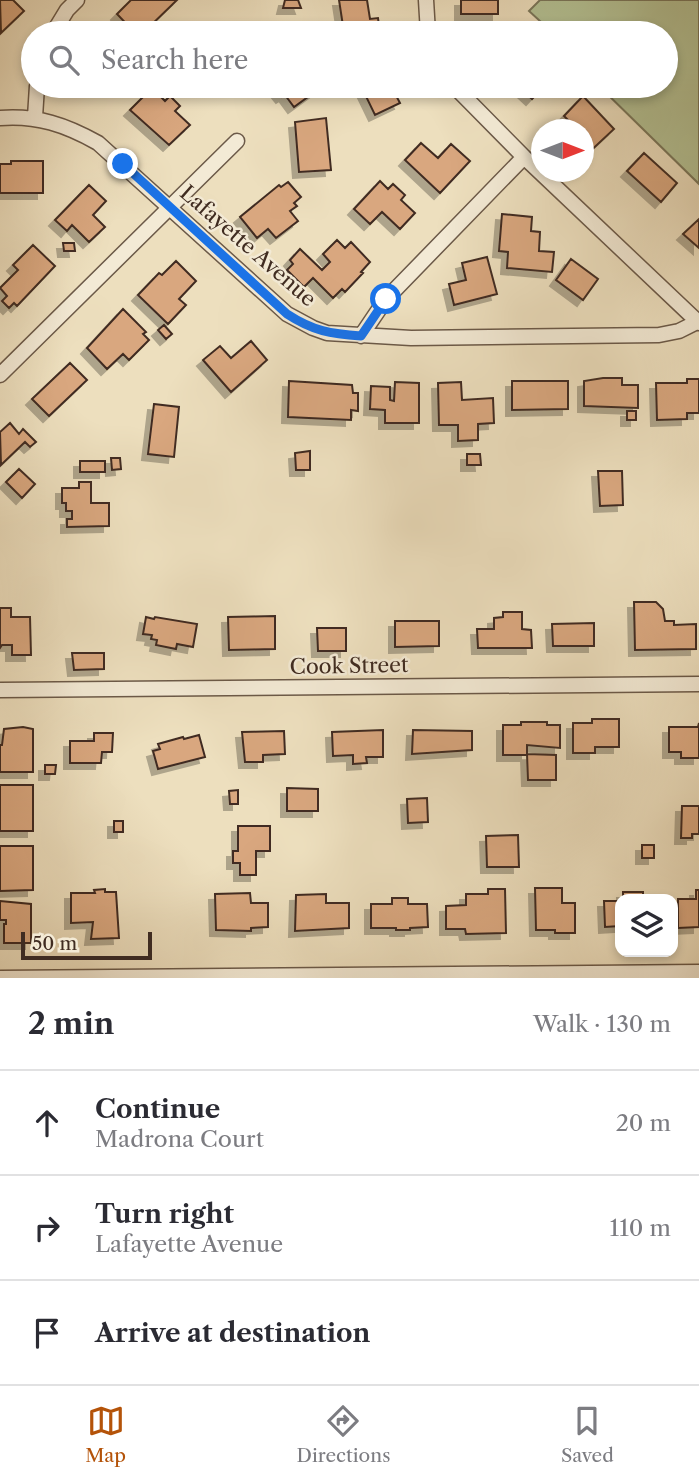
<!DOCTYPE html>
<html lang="en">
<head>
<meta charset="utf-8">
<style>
  body { margin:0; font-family:"Libre Caslon Text",serif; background:#f7f7f7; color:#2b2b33 }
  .controls { position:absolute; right:21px; bottom:21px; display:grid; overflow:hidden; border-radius:14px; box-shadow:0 4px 10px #0003 }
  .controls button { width:63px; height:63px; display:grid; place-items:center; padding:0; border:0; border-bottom:2px solid #e1e1e2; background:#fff; color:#2b2b33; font:35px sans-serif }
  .compass { position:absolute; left:531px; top:119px; width:63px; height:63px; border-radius:50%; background:#fff; box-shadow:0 4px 10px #0003; rotate:90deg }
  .scale { position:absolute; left:21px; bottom:18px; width:131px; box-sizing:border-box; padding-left:7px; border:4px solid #402c21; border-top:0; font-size:19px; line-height:24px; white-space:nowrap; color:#402c21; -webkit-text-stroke:5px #f3ead5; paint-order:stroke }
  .stop { position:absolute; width:21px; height:21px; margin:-16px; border:5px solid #1a73e8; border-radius:50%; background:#fff }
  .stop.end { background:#1a73e8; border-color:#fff; box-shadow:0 2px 7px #0008 }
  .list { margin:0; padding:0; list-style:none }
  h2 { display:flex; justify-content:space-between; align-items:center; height:91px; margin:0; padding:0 28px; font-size:30px }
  h2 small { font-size:23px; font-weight:400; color:#7c7c81 }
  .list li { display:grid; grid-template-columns:46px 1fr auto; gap:21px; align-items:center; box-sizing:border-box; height:105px; padding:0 28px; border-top:2px solid #e1e1e2 }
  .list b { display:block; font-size:26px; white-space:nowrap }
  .list p { margin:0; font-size:23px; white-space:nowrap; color:#7c7c81 }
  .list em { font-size:23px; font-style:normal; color:#7c7c81 }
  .icon { flex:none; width:38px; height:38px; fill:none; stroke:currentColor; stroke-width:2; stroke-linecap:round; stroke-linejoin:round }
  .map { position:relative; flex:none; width:699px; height:978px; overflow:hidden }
  .search { position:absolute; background:#fff; box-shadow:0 4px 10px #0003; left:21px; right:21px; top:21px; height:77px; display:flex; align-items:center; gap:18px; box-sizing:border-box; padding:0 24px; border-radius:38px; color:#7c7c81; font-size:26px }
  .sheet { height:406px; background:#fff }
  nav { display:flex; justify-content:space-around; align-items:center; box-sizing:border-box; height:98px; border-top:2px solid #e1e1e2; background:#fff; font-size:19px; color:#7c7c81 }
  nav a { display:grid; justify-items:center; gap:4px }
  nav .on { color:#b45309 }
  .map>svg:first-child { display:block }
</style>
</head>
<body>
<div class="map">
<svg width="699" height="978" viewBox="0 0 699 978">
  <defs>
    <filter id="shadow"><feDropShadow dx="-6" dy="6" stdDeviation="0" flood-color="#0004"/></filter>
  </defs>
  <rect width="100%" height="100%" fill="#eddfbe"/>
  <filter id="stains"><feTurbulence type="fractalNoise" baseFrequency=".00286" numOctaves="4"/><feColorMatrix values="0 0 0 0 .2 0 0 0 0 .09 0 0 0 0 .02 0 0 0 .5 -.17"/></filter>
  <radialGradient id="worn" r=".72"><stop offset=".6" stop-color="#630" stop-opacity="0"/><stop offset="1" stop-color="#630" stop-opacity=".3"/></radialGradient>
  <path fill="#b4c295" stroke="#7a775b" stroke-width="2" d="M540,0H699V184L599,86H666V33H553L529,11Z"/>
  <path fill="#d9a77f" stroke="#402c21" stroke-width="2" filter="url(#shadow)" d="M0,0H13L24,11L1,33Z
    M131,0H177L143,33H135L117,14Z
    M285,0H298L301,8H283Z
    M339,0H367L370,19L378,18L380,33H356L355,24L343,26Z
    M461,0H498V14H461Z
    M273,86H312L316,91L294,107L285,95L282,97Z
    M361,86H391L400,103L375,115Z
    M518,86H544L532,99Z
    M152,88L165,101L170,96L180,106L175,111L190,125L169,145L130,110Z
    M583,96L614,129L584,157V130H578L564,116Z
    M326,118L331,170L299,172L295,122Z
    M421,143L438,158L451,144L470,161L440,193L405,160Z
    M644,153L677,183L661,202L627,171Z
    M11,161H43V193H0V164H11Z
    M380,181L388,189L393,184L405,195L401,200L415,213L400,229L382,212L370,224L354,209Z
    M288,182L301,197L294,203L297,206L290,211L298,221L276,238L268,229L257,238L240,217L279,185L281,187Z
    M89,185L106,201L93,215L105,227L89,242L72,225L67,231L55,220Z
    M502,214L532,217L531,231L540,232L539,251L554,252L552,272L507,268L508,252L499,251Z
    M699,219V248L683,234Z
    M337,240L345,248L351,242L370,262L361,272L363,273L345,292L342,289L333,298L313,278L304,287L287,270L293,264L290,260L300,249L322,270L330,262L323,254Z
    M63,243H74L75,251H64Z
    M33,245L55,266L17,306L14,303L9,308L2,301L7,296L0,288L18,270L13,265Z
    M487,257L497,294L454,305L449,284L466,280L462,263Z
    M571,259L598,279L583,300L556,280Z
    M176,261L196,281L179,299L186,305L168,324L138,295L159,273L162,275Z
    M123,309L146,332L143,334L149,340L129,360L123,354L107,369L87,348Z
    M164,325L172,334L166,339L158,330Z
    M251,341L267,360L231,392L203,360L220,346L231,358Z
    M70,363L87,380L49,416L32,399Z
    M603,378H622V385H638V408L584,406V381Z
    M687,379H699V413H687V419L657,420L656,383H687Z
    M289,381L352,385L353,393H358V411L351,410V420L288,417Z
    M512,381H568V409L512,410Z
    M395,382L419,383V423H385V410L370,409L371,386L390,387V400L394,401Z
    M461,382L462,400L493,398L494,423L478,424V440L458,441V425H439L438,383Z
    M154,404L179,407L174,457L148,454Z
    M627,411H636V420H627Z
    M10,423L19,434L23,429L36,442L30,447L25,442L1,465L0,432Z
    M310,451V470H296L295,453Z
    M467,454H480L481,465H467Z
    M111,458H120L121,469L112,470Z
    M80,461H105V472H80Z
    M19,469L35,484L22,498L6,482Z
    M598,471H622L623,505L600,506Z
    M79,482H91V503H109V526L67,527V519H72V511H66V503H62V488H79Z
    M634,602H656L663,609L665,621H674V625L696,624V649L635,650Z
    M0,608H11V617H30L31,655H12V645H2L0,648Z
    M503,612H522V629L531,630L532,648H478L477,629H494V618L503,617Z
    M275,616V649L229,650L228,617Z
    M146,617L154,619L155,617L197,624L193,647L177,644L176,649L156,645L157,640L151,639L152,635L143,634Z
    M395,621H439V646L395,647Z
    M594,623V646H553L552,624Z
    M317,628H346V651H318Z
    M72,653H104V669L74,670Z
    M592,719H619V747H595V753H573V723H592Z
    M521,722H547V725H560V748L527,745V755H503V725H521Z
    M699,723V758H681V752H669V727H698Z
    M23,727L33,729V772H0V745H2L4,729Z
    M383,730V757H366L367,763L353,764V755L333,756L332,732Z
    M413,730L472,731V750L412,754Z
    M284,731L285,754L263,755V762H245L242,732Z
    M94,733H113L112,752H102L101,763H70V741H94Z
    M199,735L205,757L158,769L153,751L160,749L158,744L183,737L184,739Z
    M527,754L556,755V780H528Z
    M45,765H56L55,774H45Z
    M0,785H33V831H0Z
    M287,788L318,789V811H287Z
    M238,790V804H230L229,791Z
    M427,798L428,822L408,823L407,799Z
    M682,806H699V834H692V838H681Z
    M114,821H123V832H114Z
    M238,826H270V851H256V875H240V863H233V851H238Z
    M518,835L519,867H487L486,836Z
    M642,845H654V858H642Z
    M0,846H33V890L0,891Z
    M535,888H562V903H575V933H555V930H536Z
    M105,889V892H116L119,938L91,939L93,922L71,923V893H95L94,890Z
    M488,889H505L506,933L466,934L465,929H446V906L466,905V894H488Z
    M696,890H699V927L678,928V899H696Z
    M623,892H643V899H623Z
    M250,893L251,903H268V927L251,928V931L216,930L215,894Z
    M326,894V903H349V928L295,931L296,895Z
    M392,898H408V904H427L428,927L410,928V930H396V928H371V904H392Z
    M0,901L31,904V943H4V924H6V920H0Z
    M604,901H620V926L605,927Z"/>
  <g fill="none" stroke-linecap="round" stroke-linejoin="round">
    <g stroke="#6b5948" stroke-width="17">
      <path id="street" d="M426,0L428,33
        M53,33L67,10L77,0
        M454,86L524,157L699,323
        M35,117L37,86
        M0,118C37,115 66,125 98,143L287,314L313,328L327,333L411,338L659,335L679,331L697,322
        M361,336L386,299L524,157
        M0,375L237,141
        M0,690L699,684
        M0,978L699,972"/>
    </g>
    <use href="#street" stroke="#f3ead5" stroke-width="14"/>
  </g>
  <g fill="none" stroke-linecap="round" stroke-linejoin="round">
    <path stroke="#1a73e8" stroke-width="9" d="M123,164L287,314C313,331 331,334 361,336L386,299"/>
  </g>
  <g text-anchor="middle" stroke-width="5" stroke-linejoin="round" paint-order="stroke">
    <g font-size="21" fill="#402c21" stroke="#f3ead5">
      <text transform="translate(248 246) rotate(41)" y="7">Lafayette Avenue</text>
      <text transform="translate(349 666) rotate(-1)" y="7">Cook Street</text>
    </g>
  </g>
  <rect width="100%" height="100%" filter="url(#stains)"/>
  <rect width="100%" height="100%" fill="url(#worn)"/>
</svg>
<div class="controls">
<button><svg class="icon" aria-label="layers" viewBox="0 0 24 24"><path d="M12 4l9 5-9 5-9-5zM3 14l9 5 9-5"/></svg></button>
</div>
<svg class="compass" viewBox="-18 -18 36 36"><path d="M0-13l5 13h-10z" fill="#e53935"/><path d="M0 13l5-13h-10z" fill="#7c7c81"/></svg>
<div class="scale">50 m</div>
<div class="stop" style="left:386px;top:299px"></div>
<div class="stop end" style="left:123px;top:164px"></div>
<div class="search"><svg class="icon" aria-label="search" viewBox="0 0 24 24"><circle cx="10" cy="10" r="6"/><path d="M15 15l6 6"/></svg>Search here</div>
</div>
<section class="sheet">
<h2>2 min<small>Walk · 130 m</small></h2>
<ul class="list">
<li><svg class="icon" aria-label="ahead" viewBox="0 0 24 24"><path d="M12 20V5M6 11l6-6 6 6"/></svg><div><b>Continue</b><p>Madrona Court</p></div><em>20 m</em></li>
<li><svg class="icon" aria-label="right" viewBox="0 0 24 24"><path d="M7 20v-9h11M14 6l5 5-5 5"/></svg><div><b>Turn right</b><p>Lafayette Avenue</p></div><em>110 m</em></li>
<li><svg class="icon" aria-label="arrive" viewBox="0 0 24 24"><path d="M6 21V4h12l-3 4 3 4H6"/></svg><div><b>Arrive at destination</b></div></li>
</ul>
</section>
<nav>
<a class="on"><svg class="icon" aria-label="map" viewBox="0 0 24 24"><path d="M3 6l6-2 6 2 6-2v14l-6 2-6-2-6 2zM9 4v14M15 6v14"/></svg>Map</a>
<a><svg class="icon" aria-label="directions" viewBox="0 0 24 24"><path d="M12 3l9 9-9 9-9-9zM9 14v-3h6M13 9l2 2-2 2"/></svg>Directions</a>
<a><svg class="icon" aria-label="saved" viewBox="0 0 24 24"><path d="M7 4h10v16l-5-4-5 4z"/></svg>Saved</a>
</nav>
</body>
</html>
